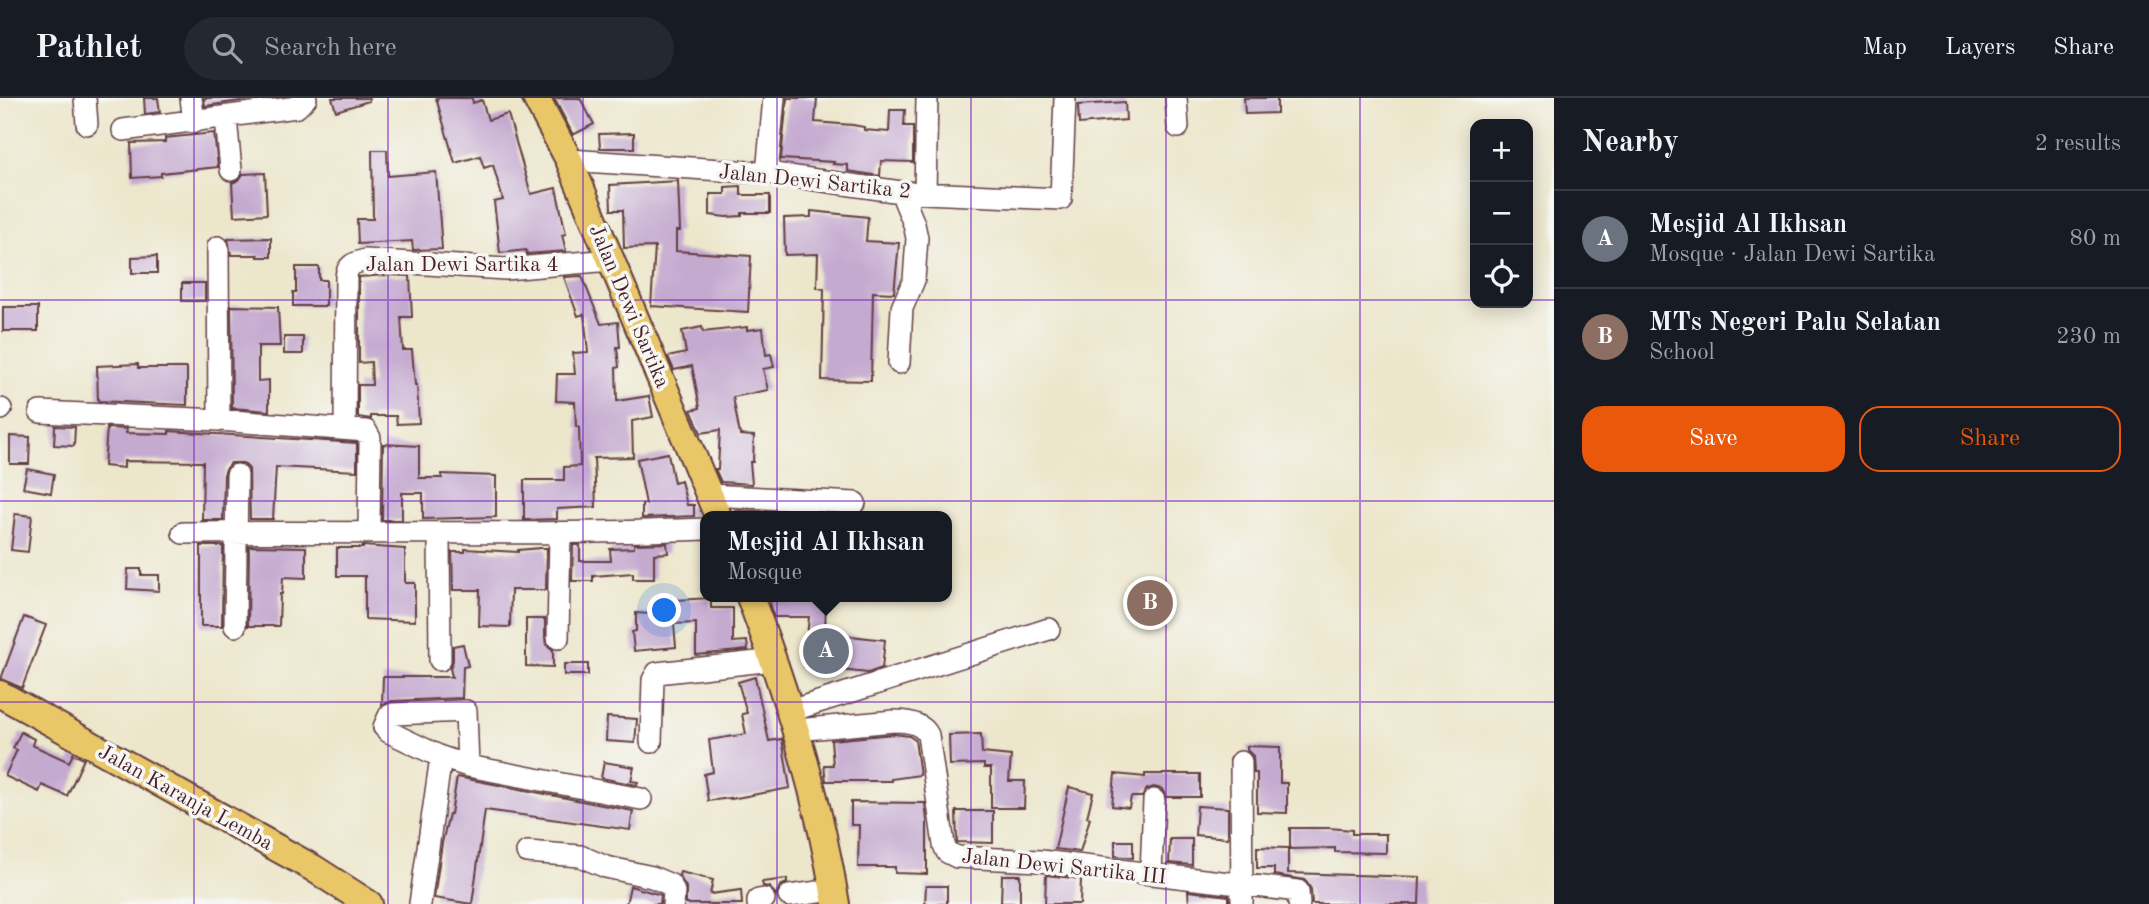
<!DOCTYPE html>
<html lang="en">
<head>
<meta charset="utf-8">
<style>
  body { margin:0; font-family:"Old Standard TT",serif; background:#242831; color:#f1f3f6 }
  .controls { position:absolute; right:21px; top:21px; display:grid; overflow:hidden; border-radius:14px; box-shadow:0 4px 18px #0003 }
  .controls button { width:63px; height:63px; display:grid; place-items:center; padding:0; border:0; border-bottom:2px solid #363941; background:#171b24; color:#f1f3f6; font:35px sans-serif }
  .you { position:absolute; left:665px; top:513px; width:24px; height:24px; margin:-18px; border:5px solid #fff; border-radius:50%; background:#1a73e8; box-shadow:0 0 0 10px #1a73e833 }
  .badge { display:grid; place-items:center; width:46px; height:46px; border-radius:50%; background:#ea580c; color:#fff; font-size:23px; font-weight:700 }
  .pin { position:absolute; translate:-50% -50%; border:4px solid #fff; box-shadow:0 2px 7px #0006 }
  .popup { position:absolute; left:700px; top:413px; width:252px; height:91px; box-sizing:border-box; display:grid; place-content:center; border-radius:14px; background:#171b24; filter:drop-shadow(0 2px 5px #0005); font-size:23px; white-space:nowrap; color:#9ea1a6 }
  .popup b { font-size:26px; color:#f1f3f6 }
  .popup::after { content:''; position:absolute; left:50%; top:100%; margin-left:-14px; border:14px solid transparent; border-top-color:#171b24 }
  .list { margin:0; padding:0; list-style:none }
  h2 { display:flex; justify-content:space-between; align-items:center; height:91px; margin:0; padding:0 28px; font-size:30px }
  h2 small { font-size:23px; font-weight:400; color:#9ea1a6 }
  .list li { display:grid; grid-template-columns:46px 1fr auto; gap:21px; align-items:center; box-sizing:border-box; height:98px; padding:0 28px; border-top:2px solid #363941 }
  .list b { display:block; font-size:26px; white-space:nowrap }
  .list p { margin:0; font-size:23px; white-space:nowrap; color:#9ea1a6 }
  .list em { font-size:23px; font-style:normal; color:#9ea1a6 }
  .actions { display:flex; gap:14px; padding:21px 28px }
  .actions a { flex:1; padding:16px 0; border:2px solid #ea580c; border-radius:21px; text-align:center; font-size:24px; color:#ea580c }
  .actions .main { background:#ea580c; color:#fff }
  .icon { flex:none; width:38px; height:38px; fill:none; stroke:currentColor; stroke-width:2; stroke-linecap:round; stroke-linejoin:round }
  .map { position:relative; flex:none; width:1554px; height:806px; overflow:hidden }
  header { display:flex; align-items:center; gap:42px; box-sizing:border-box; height:98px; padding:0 35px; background:#171b24; border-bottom:2px solid #363941 }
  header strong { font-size:33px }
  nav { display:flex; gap:38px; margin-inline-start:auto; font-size:24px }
  .search { width:490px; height:63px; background:#242831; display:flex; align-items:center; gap:18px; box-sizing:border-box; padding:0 24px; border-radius:38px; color:#9ea1a6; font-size:26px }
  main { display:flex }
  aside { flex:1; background:#171b24 }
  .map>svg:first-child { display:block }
</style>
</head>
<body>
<header>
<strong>Pathlet</strong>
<div class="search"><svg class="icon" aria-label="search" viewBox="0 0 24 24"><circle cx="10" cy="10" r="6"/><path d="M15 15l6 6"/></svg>Search here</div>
<nav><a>Map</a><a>Layers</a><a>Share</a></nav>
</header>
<main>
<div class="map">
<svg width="1554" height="806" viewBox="0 0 1554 806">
  <rect width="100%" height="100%" fill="#f6f6f2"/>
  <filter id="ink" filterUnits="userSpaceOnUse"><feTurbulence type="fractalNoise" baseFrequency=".0143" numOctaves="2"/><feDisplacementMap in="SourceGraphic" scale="14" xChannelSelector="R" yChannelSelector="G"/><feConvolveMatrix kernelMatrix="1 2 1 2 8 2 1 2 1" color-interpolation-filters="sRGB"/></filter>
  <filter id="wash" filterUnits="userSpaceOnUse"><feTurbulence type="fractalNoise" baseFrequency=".00686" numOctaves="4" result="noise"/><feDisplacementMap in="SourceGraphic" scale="28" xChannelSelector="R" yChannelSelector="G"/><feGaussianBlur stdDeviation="1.57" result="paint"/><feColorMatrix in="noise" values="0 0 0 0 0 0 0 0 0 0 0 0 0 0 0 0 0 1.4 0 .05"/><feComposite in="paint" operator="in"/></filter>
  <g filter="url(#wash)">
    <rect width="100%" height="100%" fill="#ece6cb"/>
    <g id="blocks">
      <path fill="#c5aad0" d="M144,0H158L160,14L145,16Z
        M204,0H247V2L205,8Z
        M332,0H369V3L336,13Z
        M436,0H472L473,5L482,2L488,22L508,16L531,96L556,90L566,136L562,137L566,153L527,156L526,152L500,155L494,104L503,102L493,67L484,70L480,58L455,65Z
        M554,0H580L594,26L573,37Z
        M787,0H817L815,24L853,27L864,29V32L889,34L890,12H905L904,28H913V64L881,63L880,78L848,73V67L833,66L834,64L781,61Z
        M1244,0H1277V15L1245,16Z
        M1125,4L1126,22L1079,26L1078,7Z
        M214,35L218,69L161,75V78L132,80L131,45L165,44V40Z
        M634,35V50H600L599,36Z
        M372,52H387L388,78L436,74L442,151L413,152L412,143L358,146L357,121H373Z
        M265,75L267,116L234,118L232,85L239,82L243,76Z
        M678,83L680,133H676V153L751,158L748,214L651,208L655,149L624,150L623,112H611L610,87Z
        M741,88V97H770V115H742V118L726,119L710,117V96H725V89Z
        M811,113L868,119L866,143L899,145L894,195L873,194L871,283L822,282L824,191L817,190L818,156L785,157L784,120L811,119Z
        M271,140V159H258V157H231L228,141Z
        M157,158V175H132V159Z
        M296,169H319V182H326V208H293V194H296Z
        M386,177L410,178L412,219H401L403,252H412L415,287H417L419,325L397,326L396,318H371V321L358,319V287H372L371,264L359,265V179Z
        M582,178L601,226L618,224L620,249H617L619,269L616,270L617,303L649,298L653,319L632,323L633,359L594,360L596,409L557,411V421L524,422V382H564V369L580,368L579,329H576L575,304L556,303L557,276H575L573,255L588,254L584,216L578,218L564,179Z
        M182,185H205V203H182Z
        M231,208L278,209L280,248H258V283L269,282V313L232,310Z
        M3,209H38V233H3Z
        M702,229L703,234L747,229V232L763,230L766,257L771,256L774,269L763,271L768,292L733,299L740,337L754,338L753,364H750L752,386L721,384L715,371H718L720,332L701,335L691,312L700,310L692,268L674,272L668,259L686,255L682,233Z
        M284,239H303V256H284Z
        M138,266V270H187V307L98,303L97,268Z
        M55,328L75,329L74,348L54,347Z
        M107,330L127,331L126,335L169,336V333L184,334L357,345V373L276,369L273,421H250L249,371L243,365H231L226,370L224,377L223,422H202L203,364L124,363V370L104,368Z
        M10,338L30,339L29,366H10Z
        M383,346L419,348V380H442V376L496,378V419L423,421V395H402V422H382Z
        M668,355L674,385L681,383L687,407H694V418L642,420V406H646L637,361Z
        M27,371L54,376L51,395L23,390Z
        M735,412L773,414V418H735Z
        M15,416L32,418L28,454L11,452Z
        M667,445L668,455L654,456V481H633V475L593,478V483H572L573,447H580V463H611L610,451L634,450V446Z
        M201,448H223L222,528H201Z
        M249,448L306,449V480L283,479L282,496H280L279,528H248Z
        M363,448L405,451V485H415V523L365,521V478H337V450H363Z
        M541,450H547L546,492H511L510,529L479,528L480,492H453L452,454H465V451L518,454V452Z
        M128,471H141V477H159V493L127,491Z
        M771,499H826L825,535L885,542L882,570L868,575L804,568L809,519H774L770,509Z
        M711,500V510H733V544L747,543L748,552L696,557V525L674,526L676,549L634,553L632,534L636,533V515L650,516V509H676V502Z
        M24,519L46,527L22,590L1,581Z
        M526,521H545V540L547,547L553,552V569L526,568Z
        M463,546L468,568L463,569L462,600L392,603L382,607L383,579H452L450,570L453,563V548Z
        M564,566H588V577H564Z
        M755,579L769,643L782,641L790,690L731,701V700L708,703L704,676L713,674L709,642L746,636L742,616L747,615L738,584Z
        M607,619L637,621L635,645L606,643Z
        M21,634L34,641L32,647L69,664L73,656L84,661L67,698L42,687L39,694L5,678L17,652L13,650Z
        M894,636L909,638L915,642L920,677L891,681V683H826L824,667H833L831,642Z
        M981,636L982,655L1011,658L1009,683H1025L1024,710H991V670H984V666L950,667L949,637Z
        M1247,648L1280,649V685H1287V715L1257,714V675H1254L1253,658L1247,652Z
        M604,664L634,669L631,683L638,684L637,687L601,680Z
        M1115,676L1145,679V676H1200V699H1166L1162,691L1154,689L1147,691L1142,699H1131L1129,710L1112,708Z
        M457,679L633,713L630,732L485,712L472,806L434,800L442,745L449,716H451Z
        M1069,689L1093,695L1087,719L1090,720L1080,754L1055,751Z
        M851,704L925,705L927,722V776L895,775V769H858L859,727H851Z
        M1197,708L1228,710V740L1195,737Z
        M956,713H993V745L957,744Z
        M1290,730H1329L1352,732V736H1386V755L1335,754V750L1290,751Z
        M1170,741H1192V767L1169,765Z
        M1115,743H1133V760L1115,758Z
        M1257,749L1288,750V775L1420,779L1419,806H1312L1311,791L1305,782L1274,777V770H1257Z
        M680,774L713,782L710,796L741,792L742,806H686V789L679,778Z
        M1002,777H1020V805H1001Z
        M1046,777L1081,781L1080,806H1045Z
        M787,781V785L780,788L776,797L769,789L763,788L762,784Z
        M630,788L661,797L660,806H626Z
        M926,788H947V806H925Z
        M1188,793L1229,798V806H1189Z"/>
    </g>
  </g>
  <g filter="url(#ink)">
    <use href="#blocks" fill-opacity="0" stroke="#623d43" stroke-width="2"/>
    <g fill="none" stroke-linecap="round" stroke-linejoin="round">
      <g stroke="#623d43" stroke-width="24">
        <path id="minor" d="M85,0L87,26
          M191,0L194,24
          M1176,0L1178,29
          M226,20L231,72
          M123,32L297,9L306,0
          M569,62L767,75L901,94L1061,101L1065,0
          M767,75L774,0
          M925,94L927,0
          M218,149L219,322
          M899,265L902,210L914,182L917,140L914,126L901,94
          M0,311H1
          M40,314L219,322L366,333L370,340L369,433
          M345,330L346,179C347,167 354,165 365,162L505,171L611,162
          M710,397L855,405
          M183,435C357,433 531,438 705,431
          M439,436L440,562
          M235,528L237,377
          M558,540L560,435
          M790,613L1049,531
          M796,632L894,623C907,623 922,625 928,637L944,747L947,754L957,759L1041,763L1298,793L1299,806
          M651,644L653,582L657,575L774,562
          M1241,664L1242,806
          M468,668L466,613L393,616L389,618L384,629L389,634L441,659L468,668L641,701
          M527,754L580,758L606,769L652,779L671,787L674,794L673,806
          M1151,775L1154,702
          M789,798L833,792
          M420,806L441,659
          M758,806V802L764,801"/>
      </g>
      <g stroke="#623d43" stroke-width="30">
        <path id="major" d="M536,0L569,62L718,418
          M750,499C788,598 819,701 836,806
          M0,596L313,770L369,806"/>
      </g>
      <use href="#minor" stroke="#fff" stroke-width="21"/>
      <use href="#major" stroke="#e9c769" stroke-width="26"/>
    </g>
  </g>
  <path fill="none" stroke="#7b2cbf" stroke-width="2" stroke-opacity="0.55" d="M194,0V806M388,0V806M583,0V806M777,0V806M971,0V806M1166,0V806M1360,0V806M0,202H1475M1528,202H1554M0,403H1554M0,604H1554"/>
  <g text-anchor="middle" stroke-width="7" stroke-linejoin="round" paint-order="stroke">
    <g font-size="21" fill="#4a1f2b" stroke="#f6f6f2">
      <text transform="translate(815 83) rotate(6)" y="7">Jalan Dewi Sartika 2</text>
      <text x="462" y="173">Jalan Dewi Sartika 4</text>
      <text transform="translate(630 208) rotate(67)" y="7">Jalan Dewi Sartika</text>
      <text transform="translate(186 699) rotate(29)" y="7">Jalan Karanja Lemba</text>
      <text transform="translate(1064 768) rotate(6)" y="7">Jalan Dewi Sartika III</text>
    </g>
  </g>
</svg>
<div class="controls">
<button>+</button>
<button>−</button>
<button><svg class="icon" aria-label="locate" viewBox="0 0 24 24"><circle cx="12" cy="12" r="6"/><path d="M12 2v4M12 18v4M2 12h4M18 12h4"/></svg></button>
</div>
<div class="you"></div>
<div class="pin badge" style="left:826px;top:553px;background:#6b7280">A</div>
<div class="popup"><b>Mesjid Al Ikhsan</b>Mosque</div>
<div class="pin badge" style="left:1150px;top:505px;background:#8d6e63">B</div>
</div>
<aside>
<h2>Nearby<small>2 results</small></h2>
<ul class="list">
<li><span class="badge" style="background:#6b7280">A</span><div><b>Mesjid Al Ikhsan</b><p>Mosque · Jalan Dewi Sartika</p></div><em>80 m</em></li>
<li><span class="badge" style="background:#8d6e63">B</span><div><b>MTs Negeri Palu Selatan</b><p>School</p></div><em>230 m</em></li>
</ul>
<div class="actions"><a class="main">Save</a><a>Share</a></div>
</aside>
</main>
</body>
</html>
